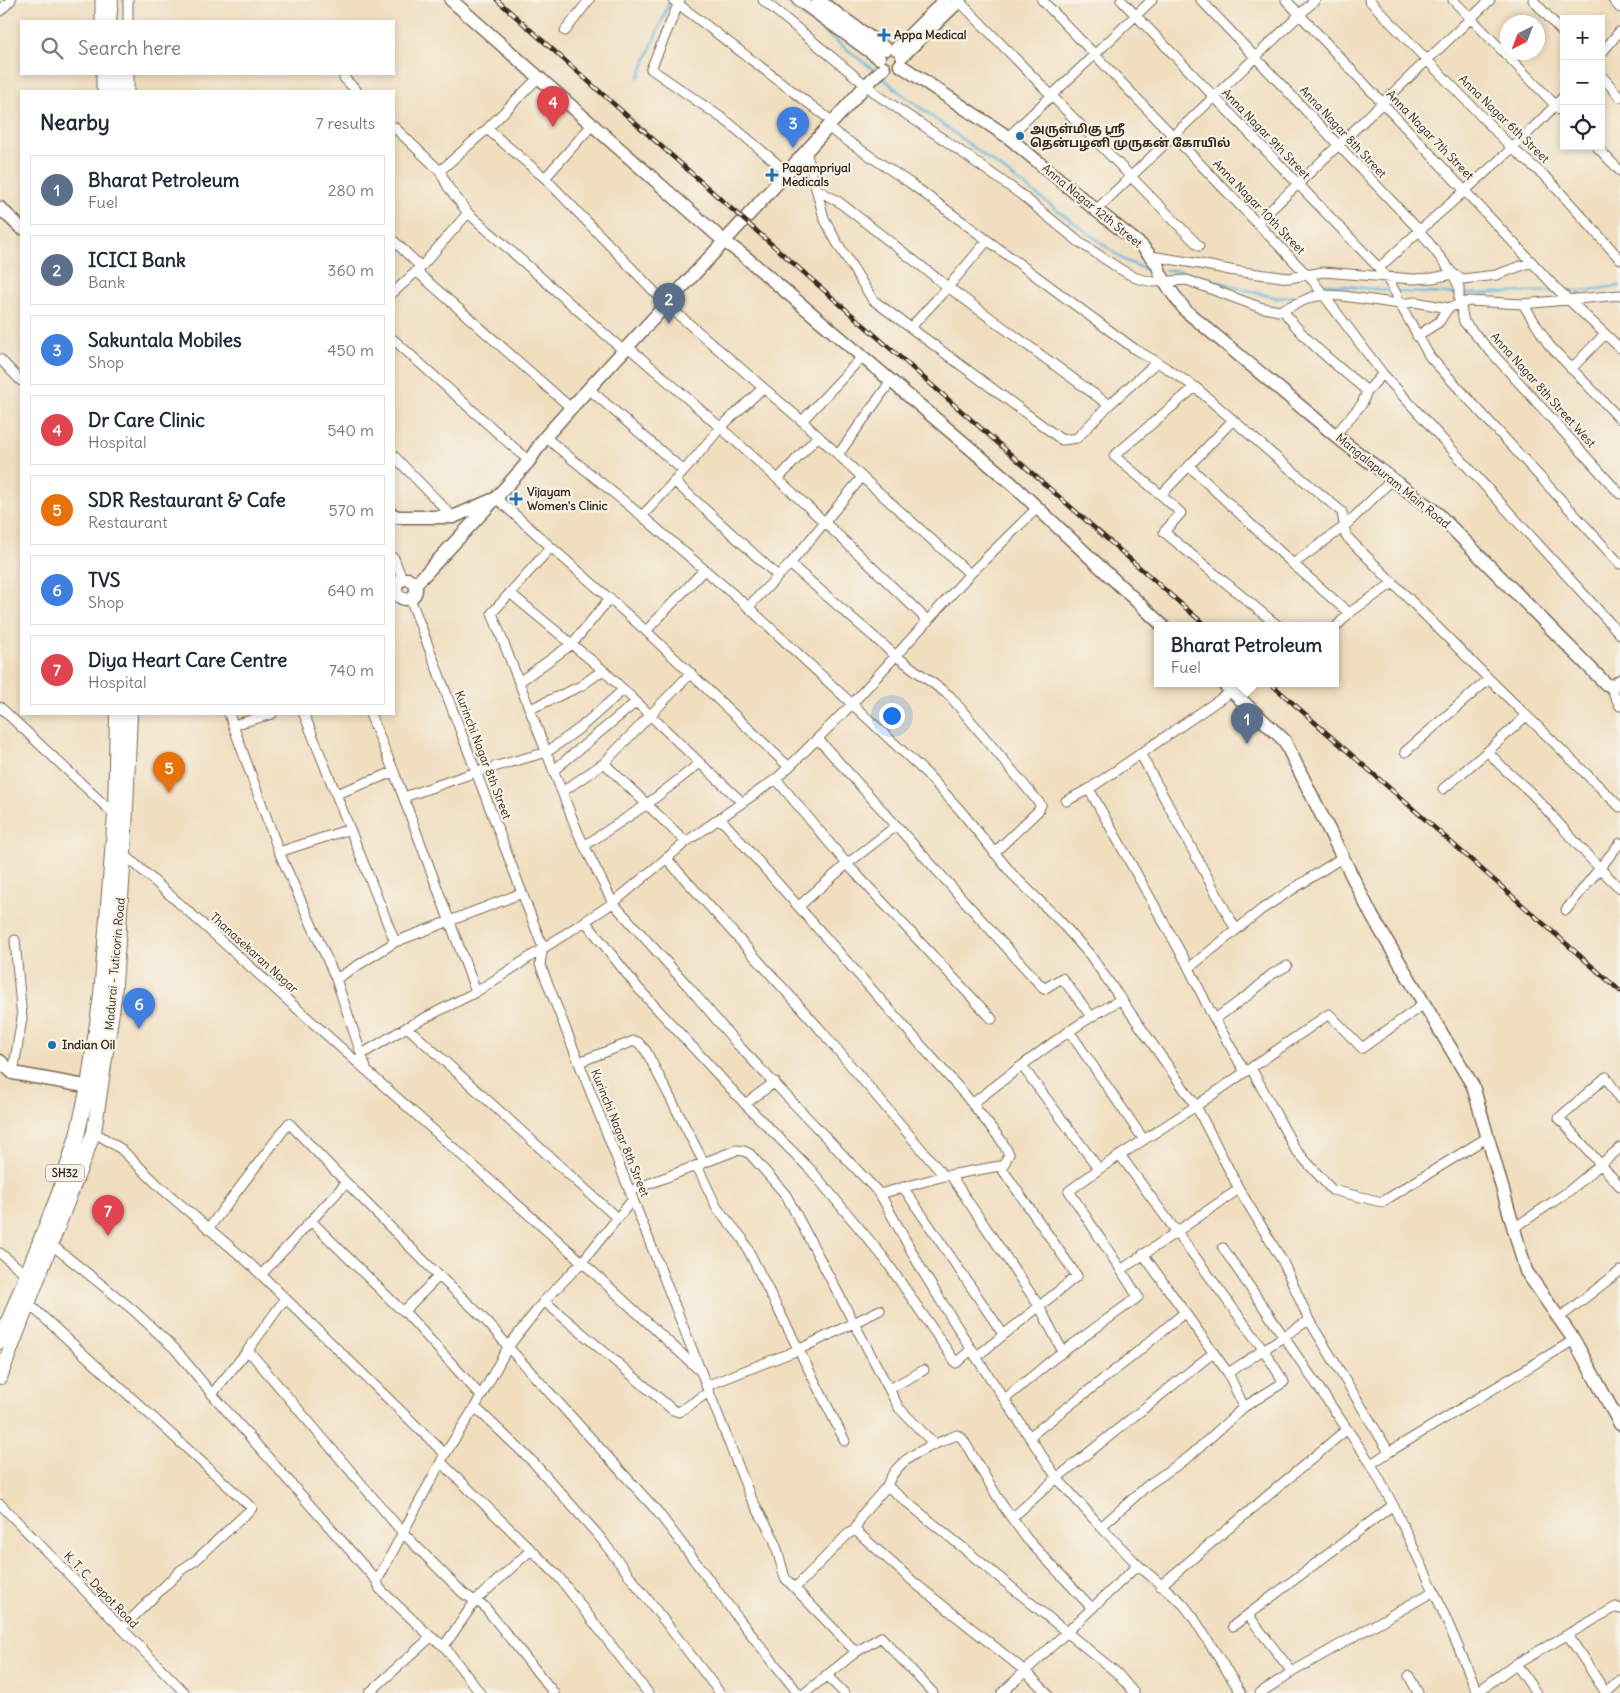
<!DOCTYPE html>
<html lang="en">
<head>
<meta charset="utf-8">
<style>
  body { margin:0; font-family:Delius,"Noto Sans Tamil",sans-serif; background:#f2f2f3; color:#1f2937 }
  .controls { position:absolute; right:15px; top:15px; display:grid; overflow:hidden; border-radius:0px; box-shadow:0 2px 8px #0003 }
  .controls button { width:45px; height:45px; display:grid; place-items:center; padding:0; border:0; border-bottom:1px solid #e0e1e3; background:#fff; color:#1f2937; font:25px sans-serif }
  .compass { position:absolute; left:1500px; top:15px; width:45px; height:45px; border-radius:50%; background:#fff; box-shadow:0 2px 8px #0003; rotate:222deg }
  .you { position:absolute; left:891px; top:715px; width:18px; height:18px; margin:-12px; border:4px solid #fff; border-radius:50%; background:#1a73e8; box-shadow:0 0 0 8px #1a73e833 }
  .badge { display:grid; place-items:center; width:32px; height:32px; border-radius:50%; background:#d93025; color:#fff; font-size:16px; font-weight:700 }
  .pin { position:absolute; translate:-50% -41px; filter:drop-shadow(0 1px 2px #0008) }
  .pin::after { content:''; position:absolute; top:26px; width:18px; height:15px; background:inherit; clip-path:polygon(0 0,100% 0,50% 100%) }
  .popup { position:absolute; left:1154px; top:622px; width:185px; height:65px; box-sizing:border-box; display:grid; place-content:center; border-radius:0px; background:#fff; filter:drop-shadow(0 1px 4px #0005); font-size:16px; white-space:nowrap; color:#747a83 }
  .popup b { font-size:19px; color:#1f2937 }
  .popup::after { content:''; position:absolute; left:50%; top:100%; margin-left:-10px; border:10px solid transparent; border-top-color:#fff }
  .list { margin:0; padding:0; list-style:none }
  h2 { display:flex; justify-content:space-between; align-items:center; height:65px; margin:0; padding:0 20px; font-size:21px }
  h2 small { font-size:16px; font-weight:400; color:#747a83 }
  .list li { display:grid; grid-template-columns:32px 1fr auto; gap:15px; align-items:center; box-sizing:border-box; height:70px; margin:0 10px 10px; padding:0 10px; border:1px solid #e0e1e3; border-radius:0px }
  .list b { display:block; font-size:19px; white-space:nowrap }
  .list p { margin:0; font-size:16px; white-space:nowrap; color:#747a83 }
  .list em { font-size:16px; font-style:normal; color:#747a83 }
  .icon { flex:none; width:28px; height:28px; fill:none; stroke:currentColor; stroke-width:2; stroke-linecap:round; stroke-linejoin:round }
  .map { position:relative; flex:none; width:1620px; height:1693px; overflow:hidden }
  .search { position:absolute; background:#fff; box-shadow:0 2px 8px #0003; left:20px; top:20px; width:375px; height:55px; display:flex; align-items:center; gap:12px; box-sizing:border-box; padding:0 18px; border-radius:0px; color:#747a83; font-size:19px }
  .panel { position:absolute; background:#fff; box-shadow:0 2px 8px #0003; left:20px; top:90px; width:375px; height:625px; border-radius:0px }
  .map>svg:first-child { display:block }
</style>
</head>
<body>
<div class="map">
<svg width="1620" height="1693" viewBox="0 0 1620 1693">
  <rect width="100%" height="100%" fill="#f7f3e8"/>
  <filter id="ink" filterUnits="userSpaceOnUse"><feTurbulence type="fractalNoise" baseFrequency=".02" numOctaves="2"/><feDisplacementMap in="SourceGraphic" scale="10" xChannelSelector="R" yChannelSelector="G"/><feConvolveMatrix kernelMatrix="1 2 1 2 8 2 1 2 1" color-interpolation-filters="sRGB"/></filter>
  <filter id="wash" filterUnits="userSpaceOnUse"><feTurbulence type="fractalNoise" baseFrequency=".0096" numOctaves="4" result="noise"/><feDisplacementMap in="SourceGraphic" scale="20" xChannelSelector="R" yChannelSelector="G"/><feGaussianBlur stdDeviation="1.12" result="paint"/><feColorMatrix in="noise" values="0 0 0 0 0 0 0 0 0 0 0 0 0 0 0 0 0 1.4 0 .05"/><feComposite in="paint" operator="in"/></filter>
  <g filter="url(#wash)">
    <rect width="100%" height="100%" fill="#f0debf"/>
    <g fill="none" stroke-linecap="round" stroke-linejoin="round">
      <path stroke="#5eb5db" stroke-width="2.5" d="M783,0L875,71
        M881,76L898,91L1124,260L1145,269L1154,270
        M639,77L670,0
        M1165,270L1179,271L1276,298L1300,296L1311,287L1315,286
        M1320,285L1327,284L1391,291
        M1564,291H1582L1620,286
        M1397,292L1456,294
        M1462,294L1556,291"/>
    </g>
  </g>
  <g filter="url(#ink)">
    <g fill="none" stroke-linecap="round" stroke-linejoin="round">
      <g stroke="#7a6956" stroke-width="11">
        <path id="street" d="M100,0V21
          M128,0V21
          M673,0L833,122
          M680,0L651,69L729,123L787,172
          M763,0L879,96L946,141L1019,193L1079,242L1120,269L1136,278L1153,282L1187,280L1259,307L1279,311L1312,297L1324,295L1343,296L1400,304L1415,302L1448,308L1469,301L1523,304L1620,295
          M1042,0L1313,281L1383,374L1620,634
          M1121,0L1379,268C1388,280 1396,290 1400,304L1430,357L1620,564
          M1201,0L1419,230L1453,274L1459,287V298L1464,322L1620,494
          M1286,0L1555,287L1620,348
          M1369,0L1512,148L1548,179L1620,259
          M1453,0L1564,114
          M1533,0L1564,34
          M1613,0L1620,8
          M959,1L1199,246
          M0,11L11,0
          M565,31L589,0
          M1601,54L1619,32
          M101,74V86L103,91
          M129,74V91
          M1601,75L1620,97
          M344,78L357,91
          M394,127L440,171L448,187L468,213L624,351
          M827,127L910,183L1136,350L1157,362L1195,387L1278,459L1342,512L1346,536L1489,679L1620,807
          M487,129L545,178L592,125
          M1008,137L1152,0
          M1596,146L1620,171
          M806,151L824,218L836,241L873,300L1062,440L1077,438L1109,405L1157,362
          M440,171L487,129L539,77
          M545,178L667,305L802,421L862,477L790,564L748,607L642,516L545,437
          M816,189L839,202L948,287L1109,405
          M1096,210L1315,0
          M1257,223L1490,0
          M394,241L421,267
          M1151,256L1200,264L1235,271L1289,278L1323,272L1413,279L1433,278L1453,274L1463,279L1496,275L1532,262
          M1379,268C1440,210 1507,158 1564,96
          M416,271L571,408
          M394,292L421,267L468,213
          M1523,304L1549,345L1620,419
          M1283,310C1305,342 1338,366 1367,391
          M911,327L948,287L987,241
          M1417,336L1439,322L1448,308
          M394,340L529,461
          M628,347C731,435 831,526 928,621
          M0,359L21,381
          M1571,369L1605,334
          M1195,387L1114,456L1161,495L1181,513L1164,532L1277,625
          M589,389L684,471
          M802,421L862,357
          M1335,435L1362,404L1367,391L1383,374
          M838,455L891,381
          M394,456L453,517
          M1189,466L1293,564L1349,613
          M862,477L970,574
          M778,479L818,436
          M674,481L778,576
          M1161,495L1233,420
          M496,498L551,547L492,613L578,833L613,903L688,986L738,1045L880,1194L923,1272L976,1357L1057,1478L1101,1527L1138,1565L1183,1604L1193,1617L1241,1693
          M642,516L684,471L721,427L763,388
          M551,547L646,631L789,767
          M394,558L402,579
          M790,564L896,656L950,696L1041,805L1038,811L994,853
          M1293,564L1345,526L1393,479
          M510,593L603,670L700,763L742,802
          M410,598L543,948L540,964L750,1496L774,1539L785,1578L856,1652
          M748,607L926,773L960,810L1012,874L1059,920L1090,955L1196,1106L1239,1189L1121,1270L1138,1297L1053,1359L1005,1399
          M1336,627L1349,613L1393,583
          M646,631L704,570
          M519,682L572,644L610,598
          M1610,686L1620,706
          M0,707L115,815
          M530,709L581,686L603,670
          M229,714L279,852L336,979L367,1071L582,1262L699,1370
          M304,714L395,942
          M370,714L394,772L476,992
          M233,725L272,714
          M818,739L1044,989L1062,978L1091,1016
          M1488,751C1501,769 1520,781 1535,797C1563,827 1589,860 1620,888
          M1405,752L1489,679
          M1140,753L1236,930
          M604,763L686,842
          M554,770L635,703
          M776,779L847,864L992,1019
          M1089,789L1186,962L1210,1011L1245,1072
          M1443,789L1488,751L1526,716
          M562,792L604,763L691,673
          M336,794L394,772
          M404,797L476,772L547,752L580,728L623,690
          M1066,801L1089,789L1232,691
          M720,818L966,1096L1001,1140L1009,1154L1004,1164L1000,1166L944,1176L880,1194
          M584,846L646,805L700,763
          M279,852L350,829
          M124,854L367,1071
          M666,858L819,1028L944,1176
          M799,906L847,864L896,826
          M1566,910L1620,843
          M585,921L638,988L745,1104L810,1169L884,1258L956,1363L972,1349
          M1189,968L1262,909L1343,857
          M336,979L395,942L522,893
          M1215,1019L1251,993L1272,974L1287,966
          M407,1027L617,1218
          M1069,1031L1144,1140
          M362,1054L407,1027L476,992L613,903L686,842L776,779L789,767L851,705L970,574L1037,508
          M579,1062L634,1041L638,1042L646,1051L704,1163
          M1022,1066L1099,1169
          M1251,1068L1295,1149L1332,1190L1382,1202L1488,1137
          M13,1073L22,1018L15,940
          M1620,1099L1606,1077L1559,1118L1620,1186
          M745,1104L775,1082
          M972,1104C1020,1067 1068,1028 1122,999
          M94,1132L121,1149L160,1187L248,1262L445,1454
          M697,1166L717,1208L742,1238L845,1441
          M951,1176L1039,1306L1063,1352
          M903,1187L1003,1334
          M1239,1189L1283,1262L1309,1320L1389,1452L1371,1464
          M630,1191L737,1150L744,1151L750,1154L786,1195L899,1408L934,1444
          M311,1221L398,1307L404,1311L481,1396
          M1514,1228L1569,1191L1620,1148
          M208,1229L289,1123C335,1172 383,1220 431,1268C457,1294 486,1317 508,1347L657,1511L738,1618L798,1693
          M52,1245L132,1309L175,1349L212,1394L377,1581L380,1589L431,1637L444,1646L480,1693
          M1223,1248L1371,1464L1393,1505L1434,1591L1478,1693
          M0,1253L27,1275
          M1143,1254L1228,1373L1309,1320
          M1121,1270L1069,1191L1099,1169L1196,1106L1329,1014L1362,1048L1424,1004
          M261,1275L346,1183
          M285,1299L248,1350L403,1533L464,1594L484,1606L554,1693
          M544,1301L673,1410L679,1412L709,1392
          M29,1304L252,1508L196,1560L181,1570L122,1628
          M404,1311L439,1276
          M1559,1318L1620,1271
          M976,1357L1077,1276L1000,1166
          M1228,1373L1244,1407
          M706,1386L798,1350L880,1310
          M889,1389L924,1370
          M212,1394L248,1350
          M475,1407L534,1463L598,1535L720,1693
          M1029,1437L1129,1359L1184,1313
          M1389,1452L1574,1340
          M442,1463L558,1576L648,1693
          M887,1486L1117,1673L1134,1693
          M0,1504L185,1693
          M1012,1518L1057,1478L1213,1353
          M1101,1527L1148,1485L1189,1457L1244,1407L1284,1382L1263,1349L1120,1155
          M855,1530L916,1584L1025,1671L1047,1693
          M377,1581L445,1454L475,1407L508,1347L544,1301L582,1262L633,1199
          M1160,1586L1346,1430
          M795,1588L848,1534L855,1530L862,1515L887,1486C897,1456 931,1446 957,1435L962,1438L1003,1506L1027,1539L1091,1607
          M1248,1615L1292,1672
          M1233,1626L1393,1505
          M1568,1635L1606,1693
          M444,1646L476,1600L531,1550
          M1516,1664L1536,1693
          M826,1675L844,1693
          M1409,1676L1418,1693
          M369,1693L431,1637
          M805,1693L856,1652L881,1637L933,1693
          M1002,1693L1138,1565
          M1260,1693L1292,1672L1434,1591
          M1476,1693L1516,1664L1616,1607L1620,1609
          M1606,1693L1620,1680"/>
      </g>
      <g stroke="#7a6956" stroke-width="15">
        <path id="secondary" d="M451,0L725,242L743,255L1011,483L1162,625
          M799,0L879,58
          M818,0L886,49
          M896,49L945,0
          M902,56L960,0
          M900,65L1008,137L1096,210L1142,246L1157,264L1161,275L1173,294L1186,311L1342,441L1437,513L1606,684C1612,687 1615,685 1620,681
          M0,208L21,228
          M394,515L396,517H453L492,500
          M396 589a10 10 0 1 1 20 0a10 10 0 1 1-20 0Z
          M415,585L496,498L529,461L545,437L571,408L744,220L866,85L884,68
          M1223,683L1284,740L1372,916L1473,1086L1526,1271L1574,1340L1620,1424
          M0,1061L13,1073L96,1088"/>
      </g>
      <g stroke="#7a6956" stroke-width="16">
        <path id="primary" d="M109,21L111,0
          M108,74V91
          M118,74V91
          M0,1342L59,1193L77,1136L88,1087L101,995L115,815L117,714
          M0,1377L94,1132L114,998L124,854L130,714"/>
      </g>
      <use href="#street" stroke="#fff" stroke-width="9"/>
      <use href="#secondary" stroke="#fff" stroke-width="12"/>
      <use href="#primary" stroke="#fff" stroke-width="14"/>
      <g stroke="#3b2a1e" stroke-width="4.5">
        <path id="rail" d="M497,0L744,220L1205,625
          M1270,683L1620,991"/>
      </g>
      <use href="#rail" stroke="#f7f3e8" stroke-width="2.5" stroke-dasharray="8" stroke-linecap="butt"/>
    </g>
  </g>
  <g fill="#1f6fb2" stroke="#f7f3e8" stroke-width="2">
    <path d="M881.5 27.5h5v5h5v5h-5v5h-5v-5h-5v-5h5z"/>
    <circle cx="1020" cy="136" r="5"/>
    <path d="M769.5 167.5h5v5h5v5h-5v5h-5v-5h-5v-5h5z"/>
    <path d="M513.5 491.5h5v5h5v5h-5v5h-5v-5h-5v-5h5z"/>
    <circle cx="52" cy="1045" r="5"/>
  </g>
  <g text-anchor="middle" stroke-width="4.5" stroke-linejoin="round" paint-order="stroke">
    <rect fill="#f7f3e8" stroke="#73665b" stroke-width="1" x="46" y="1164.5" width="38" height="17" rx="4"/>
    <g font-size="11" font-weight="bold" fill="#3b2a1e">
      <text x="65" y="1177">SH32</text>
    </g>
    <g font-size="12" font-weight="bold" fill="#3b2a1e" stroke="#f7f3e8" text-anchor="start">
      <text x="894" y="39">Appa Medical</text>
      <text x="1030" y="133">அருள்மிகு ஶ்ரீ<tspan x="1030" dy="14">தென்பழனி முருகன் கோயில்</tspan></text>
      <text x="782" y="172">Pagampriyal<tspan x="782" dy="14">Medicals</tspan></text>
      <text x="527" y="496">Vijayam<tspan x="527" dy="14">Women's Clinic</tspan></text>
      <text x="62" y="1049">Indian Oil</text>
    </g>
    <g font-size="12" fill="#3b2a1e" stroke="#f7f3e8">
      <text transform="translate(1504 119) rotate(44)" y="4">Anna Nagar 6th Street</text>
      <text transform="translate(1343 132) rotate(47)" y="4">Anna Nagar 8th Street</text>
      <text transform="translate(1266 134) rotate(46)" y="4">Anna Nagar 9th Street</text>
      <text transform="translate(1430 135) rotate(46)" y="4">Anna Nagar 7th Street</text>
      <text transform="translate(1092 206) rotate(39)" y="4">Anna Nagar 12th Street</text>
      <text transform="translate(1259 207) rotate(46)" y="4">Anna Nagar 10th Street</text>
      <text transform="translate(1543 390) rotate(48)" y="4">Anna Nagar 8th Street West</text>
      <text transform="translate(1393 481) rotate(39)" y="4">Mangalapuram Main Road</text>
      <text transform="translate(483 755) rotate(69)" y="4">Kurinchi Nagar 8th Street</text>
      <text transform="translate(254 953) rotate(42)" y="4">Thanasekaran Nagar</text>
      <text transform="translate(115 964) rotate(-85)" y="4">Madurai - Tuticorin Road</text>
      <text transform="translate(620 1133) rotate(68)" y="4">Kurinchi Nagar 8th Street</text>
      <text transform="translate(101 1590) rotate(46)" y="4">K. T. C. Depot Road</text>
    </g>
  </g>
</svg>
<div class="controls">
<button>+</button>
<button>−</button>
<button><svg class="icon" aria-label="locate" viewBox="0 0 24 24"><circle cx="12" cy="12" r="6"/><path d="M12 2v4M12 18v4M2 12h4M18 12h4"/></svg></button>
</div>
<svg class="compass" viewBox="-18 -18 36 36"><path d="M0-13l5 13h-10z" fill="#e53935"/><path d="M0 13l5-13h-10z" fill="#747a83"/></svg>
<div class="you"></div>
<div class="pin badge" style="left:1247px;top:744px;background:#5c6f8a">1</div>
<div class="popup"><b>Bharat Petroleum</b>Fuel</div>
<div class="pin badge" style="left:669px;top:324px;background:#5c6f8a">2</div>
<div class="pin badge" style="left:793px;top:148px;background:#3f7fe0">3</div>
<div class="pin badge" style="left:553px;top:127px;background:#e0444e">4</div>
<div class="pin badge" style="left:169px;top:793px;background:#e8710a">5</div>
<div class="pin badge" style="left:139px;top:1029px;background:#3f7fe0">6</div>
<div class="pin badge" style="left:108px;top:1236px;background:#e0444e">7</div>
<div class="search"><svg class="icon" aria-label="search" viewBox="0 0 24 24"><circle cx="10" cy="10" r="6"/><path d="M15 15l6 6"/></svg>Search here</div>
<section class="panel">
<h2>Nearby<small>7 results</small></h2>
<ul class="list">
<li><span class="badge" style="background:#5c6f8a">1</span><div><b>Bharat Petroleum</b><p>Fuel</p></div><em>280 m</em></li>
<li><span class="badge" style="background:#5c6f8a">2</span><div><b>ICICI Bank</b><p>Bank</p></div><em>360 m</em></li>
<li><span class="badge" style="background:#3f7fe0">3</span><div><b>Sakuntala Mobiles</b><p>Shop</p></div><em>450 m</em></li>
<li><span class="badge" style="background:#e0444e">4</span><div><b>Dr Care Clinic</b><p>Hospital</p></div><em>540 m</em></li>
<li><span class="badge" style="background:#e8710a">5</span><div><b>SDR Restaurant &amp; Cafe</b><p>Restaurant</p></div><em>570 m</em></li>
<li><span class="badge" style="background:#3f7fe0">6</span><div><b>TVS</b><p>Shop</p></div><em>640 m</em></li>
<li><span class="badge" style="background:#e0444e">7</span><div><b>Diya Heart Care Centre</b><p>Hospital</p></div><em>740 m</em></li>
</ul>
</section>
</div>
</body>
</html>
